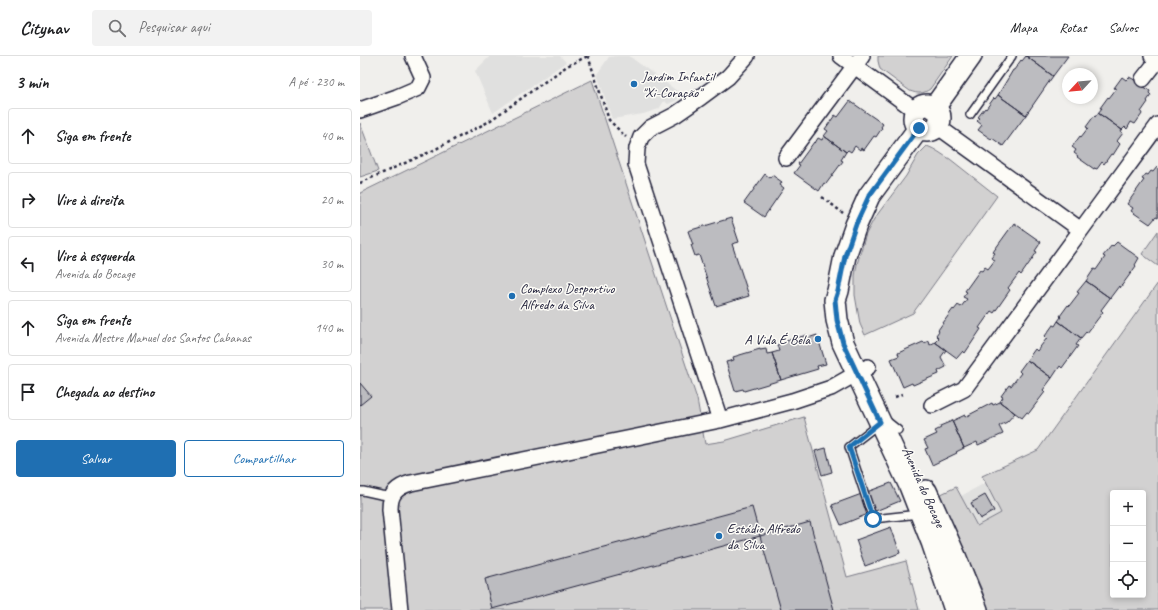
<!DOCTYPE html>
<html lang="pt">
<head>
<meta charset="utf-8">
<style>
  body { margin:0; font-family:Caveat,sans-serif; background:#f2f2f2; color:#202124 }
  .controls { position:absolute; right:12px; bottom:12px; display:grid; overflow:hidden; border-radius:4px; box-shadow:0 2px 6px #0003 }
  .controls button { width:36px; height:36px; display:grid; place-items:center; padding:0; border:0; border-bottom:1px solid #e0e0e0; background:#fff; color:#202124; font:20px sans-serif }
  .compass { position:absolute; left:702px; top:12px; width:36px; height:36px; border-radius:50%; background:#fff; box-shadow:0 2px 6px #0003; rotate:244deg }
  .stop { position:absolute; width:12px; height:12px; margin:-9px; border:3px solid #1f6fb2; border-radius:50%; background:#fff }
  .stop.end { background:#1f6fb2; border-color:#fff; box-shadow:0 1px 4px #0008 }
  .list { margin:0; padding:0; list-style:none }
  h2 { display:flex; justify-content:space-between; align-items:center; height:52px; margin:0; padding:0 16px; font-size:17px }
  h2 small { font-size:13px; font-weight:400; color:#757577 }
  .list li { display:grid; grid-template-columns:26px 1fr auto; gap:12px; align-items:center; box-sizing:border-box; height:56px; margin:0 8px 8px; padding:0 8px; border:1px solid #e0e0e0; border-radius:4px }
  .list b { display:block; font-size:15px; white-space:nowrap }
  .list p { margin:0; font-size:13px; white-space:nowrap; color:#757577 }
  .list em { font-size:13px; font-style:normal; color:#757577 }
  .actions { display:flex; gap:8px; padding:12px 16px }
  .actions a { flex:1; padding:9px 0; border:1px solid #1f6fb2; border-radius:4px; text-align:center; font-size:14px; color:#1f6fb2 }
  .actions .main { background:#1f6fb2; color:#fff }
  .icon { flex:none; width:22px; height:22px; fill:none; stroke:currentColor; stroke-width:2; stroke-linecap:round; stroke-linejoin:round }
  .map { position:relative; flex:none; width:798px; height:554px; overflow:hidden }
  header { display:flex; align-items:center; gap:24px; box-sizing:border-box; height:56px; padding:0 20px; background:#fff; border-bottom:1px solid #e0e0e0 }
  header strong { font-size:19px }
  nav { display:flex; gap:22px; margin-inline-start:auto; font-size:14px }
  .search { width:280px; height:36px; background:#f2f2f2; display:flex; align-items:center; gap:10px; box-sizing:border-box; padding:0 14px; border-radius:4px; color:#757577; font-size:15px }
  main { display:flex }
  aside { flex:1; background:#fff }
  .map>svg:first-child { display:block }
</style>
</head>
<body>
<header>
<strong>Citynav</strong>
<div class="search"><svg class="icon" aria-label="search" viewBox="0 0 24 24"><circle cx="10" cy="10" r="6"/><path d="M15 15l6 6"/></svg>Pesquisar aqui</div>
<nav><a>Mapa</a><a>Rotas</a><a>Salvos</a></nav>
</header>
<main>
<aside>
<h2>3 min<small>A pé · 230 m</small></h2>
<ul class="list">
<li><svg class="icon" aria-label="ahead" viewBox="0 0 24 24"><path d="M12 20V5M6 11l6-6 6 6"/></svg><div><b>Siga em frente</b></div><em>40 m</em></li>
<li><svg class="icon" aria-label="right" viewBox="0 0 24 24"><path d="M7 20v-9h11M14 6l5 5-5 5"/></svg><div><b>Vire à direita</b></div><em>20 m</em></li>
<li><svg class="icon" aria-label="left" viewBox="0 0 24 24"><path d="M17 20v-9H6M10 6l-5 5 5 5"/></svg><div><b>Vire à esquerda</b><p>Avenida do Bocage</p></div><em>30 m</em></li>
<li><svg class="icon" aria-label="ahead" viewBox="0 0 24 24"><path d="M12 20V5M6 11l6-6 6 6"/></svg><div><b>Siga em frente</b><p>Avenida Mestre Manuel dos Santos Cabanas</p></div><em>140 m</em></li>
<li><svg class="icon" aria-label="arrive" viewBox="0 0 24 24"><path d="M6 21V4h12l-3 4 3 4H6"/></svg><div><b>Chegada ao destino</b></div></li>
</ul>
<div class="actions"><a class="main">Salvar</a><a>Compartilhar</a></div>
</aside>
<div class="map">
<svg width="798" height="554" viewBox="0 0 798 554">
  <rect width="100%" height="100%" fill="#f0efec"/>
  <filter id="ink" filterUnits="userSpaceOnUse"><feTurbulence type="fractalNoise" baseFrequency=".025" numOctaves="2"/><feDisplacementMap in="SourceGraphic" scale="8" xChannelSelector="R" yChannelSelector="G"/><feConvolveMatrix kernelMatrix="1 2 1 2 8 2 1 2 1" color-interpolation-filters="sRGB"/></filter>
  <g filter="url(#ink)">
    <path fill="#e0e0df" d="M130,0H200L206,6L133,57L115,15Z
      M256,0H269L321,38L317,44L308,48L304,45L299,53L283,58L252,63L237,18L249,1Z
      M625,427L642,457L617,470L601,440Z"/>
    <path fill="#d2d1d1" stroke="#7a7a86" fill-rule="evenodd" d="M518,0H593L570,33C563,38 558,38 550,35L520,13L518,5Z
      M232,24L337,343L345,388L364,385L444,361L487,521L546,505L559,554H0V137Z
      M0,67L18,115L0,121Z
      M567,90C576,93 582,99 590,103L637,140L553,257L505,279L500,268L495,239V220L497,208L506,178L514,163L546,120L558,99Z
      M798,175V210L782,198Z
      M798,227V554H628L622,534L579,439L596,431L617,470L641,457L622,420L678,394ZM753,437H783V539H753Z"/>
    <path fill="#bcbcc0" stroke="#22223b" d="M666,0L693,20L666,59L638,39L653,14H654L661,4L662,5Z
      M666,0H708L693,20Z
      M762,21L766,24L769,21L773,23L790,35L789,37L791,39L787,45L788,46L781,56L782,58L775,68L771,66L767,73L765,71L762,74L738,57L742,52H740L748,41L749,42L756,33L754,32Z
      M638,39L666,59L643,90L632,82L631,83L618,74L622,69L617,65L620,62L618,61L625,52L626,53L634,42L635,43Z
      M490,45L523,68L521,71L522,72L516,81L514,80L504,94L501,92L500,94L495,90L491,96L488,94L486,96L464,80L468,75L465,73L475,59L478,61Z
      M738,57L762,74L761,76L763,77L757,85L760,88L753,99L751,98L744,108L742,106L737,113L734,112V113L717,101L718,100L714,97L716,94L712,91L720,80L721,81L728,72L726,71L734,60L735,61Z
      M464,80L486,96L481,104L483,105L466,128L464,127L459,135L434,117L440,109L438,108L454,86L455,87L458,82L462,84Z
      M797,111L798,112V162L796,161L790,168L771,155L773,152L767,148L784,124L782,123L786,118L788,119L791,115L793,116Z
      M405,118L410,122L412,119L422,126L420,129L424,132L404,161L384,147Z
      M371,162L379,186L372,188L389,240L356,250L339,199L335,200L331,189H333L328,175Z
      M654,167L681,186L675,195L677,196L661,219L659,217L648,232L650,234L634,257L631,255L619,272L621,273L605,297L603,295L597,302L575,286L579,282L576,279L579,275L578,274L593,253L594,254L598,249L601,251L607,243L603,241L607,236L605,235L620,214L622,215L625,211L628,213L635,204L631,202L635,197L633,196Z
      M757,186L779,202L775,209L776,210L760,232L759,230L750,242L726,225L734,213L736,214L745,201L743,200L752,189L753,190Z
      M726,225L750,242L741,254L743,256L727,277L726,276L721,282L698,265L701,261L700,260L708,249L709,250L719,237L717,236Z
      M698,265L721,282L716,289L718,290L702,312L700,310L692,322L667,304L675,293L677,295L687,282L685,280L693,269L695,270Z
      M447,279L448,282L457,279L466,308L457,310L458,313L421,324L412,297L419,295L417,289L422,287V286Z
      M569,285L570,289L575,286L586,294L581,301L586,311L578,315L579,318L553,329L552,327L543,331L531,303L539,300L538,297L563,286L564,287Z
      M400,293V294L406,293L407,298L412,297L421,324L384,335L383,333L375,335L366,306L374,304L373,301Z
      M667,304L692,322L683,334L685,336L669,357L667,356L662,362L640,346L643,341L641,340L649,329L651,330L661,317L659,315Z
      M0,327L11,340L0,349Z
      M640,346L655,357L647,366L639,370L643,378L618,389L617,386L604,392L592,365L605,359V361L632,347L633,349Z
      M592,365L604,392L596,396L597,397L572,409L565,393L568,392L564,384L577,378L575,375L581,372L580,370Z
      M466,392L472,416L462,419L455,395Z
      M531,427L540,445L481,469L472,449Z
      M625,439L634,455L620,463L611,447Z
      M392,451L400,480L132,553L125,523Z
      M450,466L474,554H421L400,480Z
      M531,471L540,497L505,510L496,484Z"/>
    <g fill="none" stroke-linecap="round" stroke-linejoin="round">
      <g stroke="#22223b" stroke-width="10">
        <path id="lane" d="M610,59L652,0
          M538,374L528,366L520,367L489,391L513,463L559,458
          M0,435H3L21,439L28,440L33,439"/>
      </g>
      <g stroke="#22223b" stroke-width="18">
        <path id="street" d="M481,0L556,55
          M783,23L798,4L792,0
          M0,54L37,41L58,32L63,22L53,0
          M577,70L721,174L798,69
          M426,102L502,0
          M572,349L604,333L721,174
          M360,364L276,108L277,92L281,81L290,72L315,59L341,41L368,21L387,0
          M40,554L30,453C30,437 37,431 51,427L360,364L432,345L471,332L508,311"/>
      </g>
      <g stroke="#22223b" stroke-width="24">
        <path id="secondary" d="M554 62a13 13 0 1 1 26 0a13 13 0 1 1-26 0Z
          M574,52L611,0
          M559,72L509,140L496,169L485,200L478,235L475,244L477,264L483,287L550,430L572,486L595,554
          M566,435L595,500L617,554"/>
      </g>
      <path stroke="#22223b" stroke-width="2.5" stroke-dasharray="3 3" stroke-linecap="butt" d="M228,0L249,64L266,81
        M0,127L72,95L128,66L207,10L228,0
        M462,141L483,157
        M535,341L542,338"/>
      <use href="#lane" stroke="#fdfcf7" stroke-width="7"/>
      <use href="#street" stroke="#fdfcf7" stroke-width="15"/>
      <use href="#secondary" stroke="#fdfcf7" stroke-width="21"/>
    </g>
  </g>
  <g fill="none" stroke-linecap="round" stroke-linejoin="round" filter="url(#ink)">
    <path stroke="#1f6fb2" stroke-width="5" d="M513,463L489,391L520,366L483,287L477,264L475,244L478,235L485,200L496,168L509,140L559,72"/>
  </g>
  <g fill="#1f6fb2" stroke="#fdfcf7" stroke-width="1.5">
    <circle cx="274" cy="28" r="4"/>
    <circle cx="152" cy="240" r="4"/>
    <circle cx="458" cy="283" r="4"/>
    <circle cx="359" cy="480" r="4"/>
  </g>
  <g text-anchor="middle" stroke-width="3" stroke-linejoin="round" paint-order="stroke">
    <g font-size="14" fill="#22223b" stroke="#fdfcf7" text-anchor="start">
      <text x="282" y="25">Jardim Infantil<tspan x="282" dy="16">"Xi-Coração"</tspan></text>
      <text x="160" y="237">Complexo Desportivo<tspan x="160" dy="16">Alfredo da Silva</tspan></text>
      <text x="450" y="288" text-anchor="end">A Vida É Bela</text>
      <text x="367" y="477">Estádio Alfredo<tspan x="367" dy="16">da Silva</tspan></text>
    </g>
    <g font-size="14" fill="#22223b" stroke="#fdfcf7">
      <text transform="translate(564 431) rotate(66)" y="5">Avenida do Bocage</text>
    </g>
  </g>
</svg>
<div class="controls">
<button>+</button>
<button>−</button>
<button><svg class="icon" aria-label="locate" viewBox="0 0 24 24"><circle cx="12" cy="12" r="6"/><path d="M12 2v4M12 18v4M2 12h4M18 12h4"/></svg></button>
</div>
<svg class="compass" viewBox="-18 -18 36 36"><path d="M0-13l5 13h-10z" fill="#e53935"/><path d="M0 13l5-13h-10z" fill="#757577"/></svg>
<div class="stop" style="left:513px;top:463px"></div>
<div class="stop end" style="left:559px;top:72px"></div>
</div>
</main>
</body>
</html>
